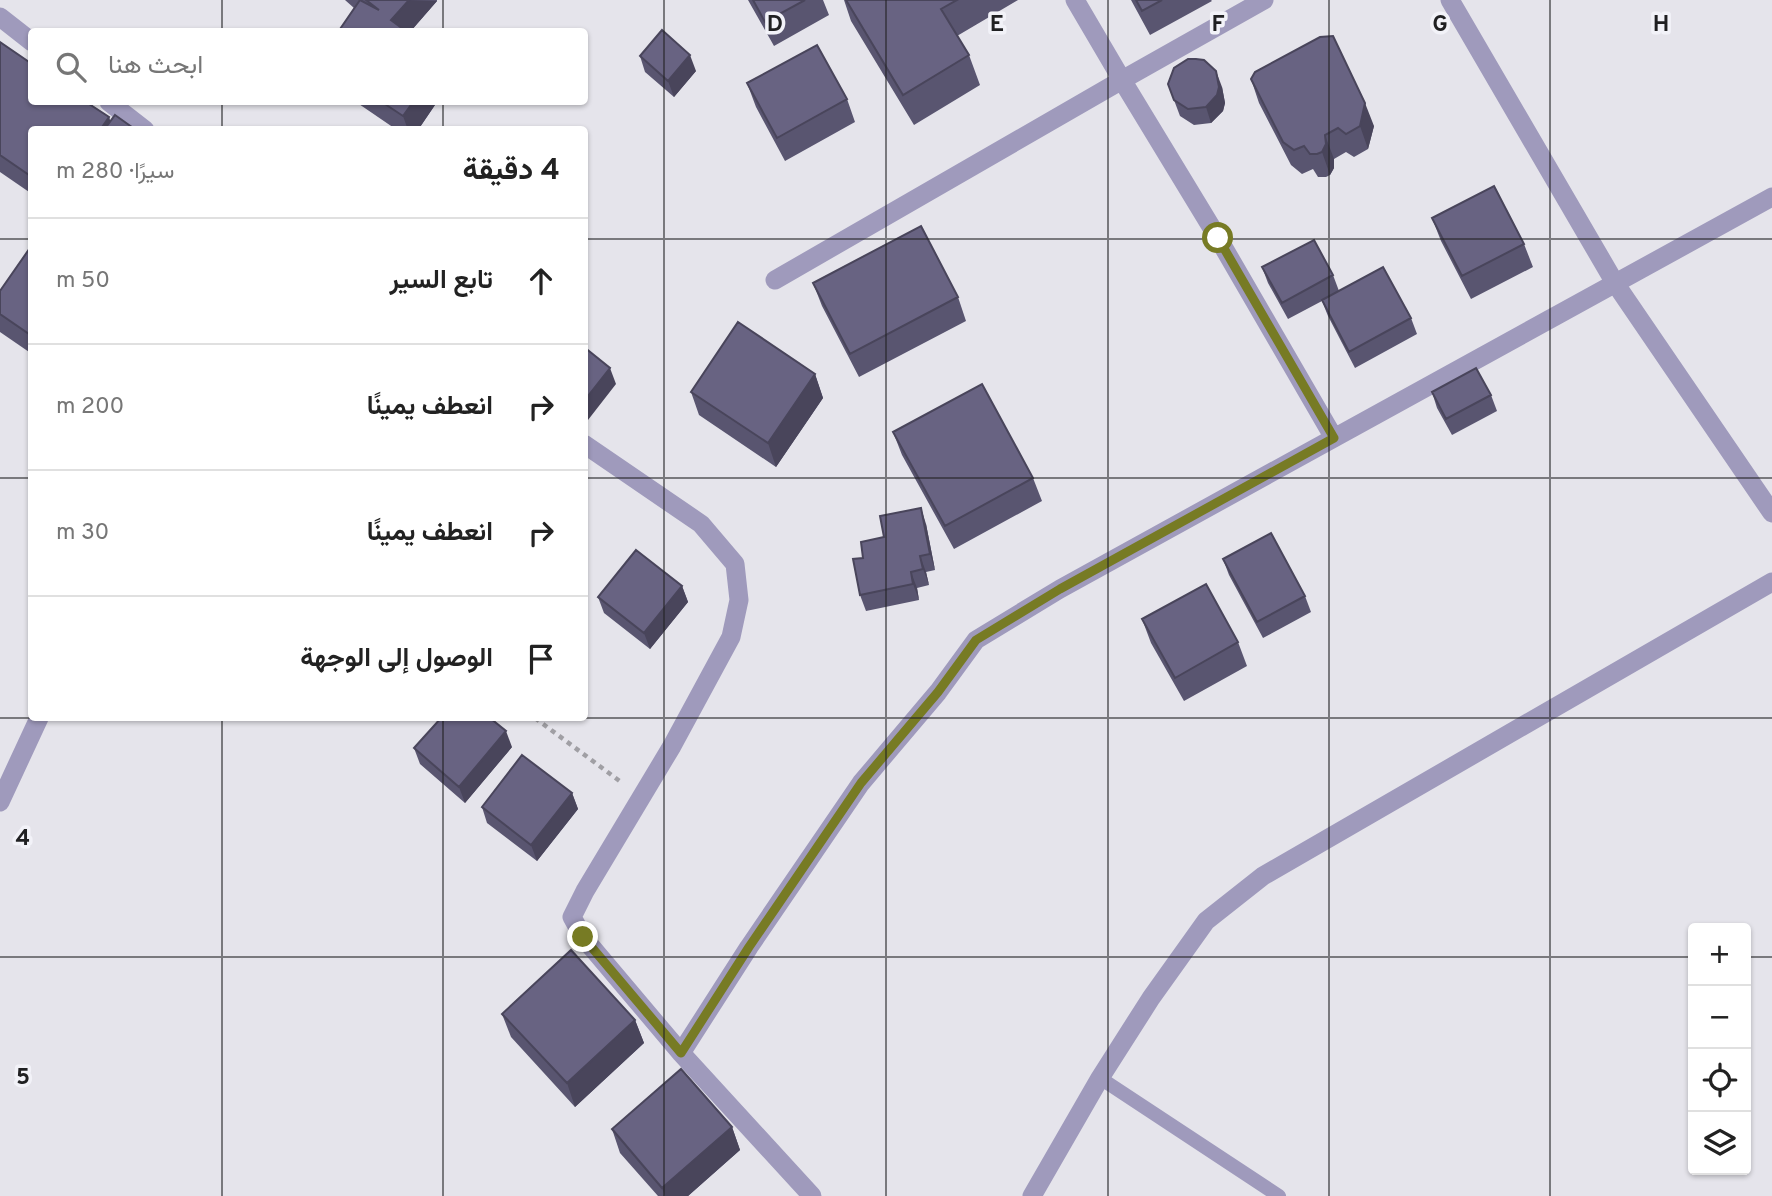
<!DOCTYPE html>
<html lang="ar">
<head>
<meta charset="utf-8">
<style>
  body { margin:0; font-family:Overpass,Vazirmatn,sans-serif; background:#f2f2f2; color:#222; direction:rtl }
  .controls { position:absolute; right:21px; bottom:21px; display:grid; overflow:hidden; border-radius:7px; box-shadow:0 2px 5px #0004 }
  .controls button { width:63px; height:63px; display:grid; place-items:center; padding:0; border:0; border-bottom:2px solid #e0e0e0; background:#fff; color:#222; font:35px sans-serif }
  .stop { position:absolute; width:21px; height:21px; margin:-16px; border:5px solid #777b24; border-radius:50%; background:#fff }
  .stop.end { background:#777b24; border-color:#fff; box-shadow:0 2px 7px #0008 }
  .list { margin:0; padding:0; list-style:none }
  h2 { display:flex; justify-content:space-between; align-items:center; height:91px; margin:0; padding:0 28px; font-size:30px }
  h2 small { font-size:23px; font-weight:400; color:#767676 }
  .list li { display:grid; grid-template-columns:46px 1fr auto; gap:21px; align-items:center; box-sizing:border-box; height:126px; padding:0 28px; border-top:2px solid #e0e0e0 }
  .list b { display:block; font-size:26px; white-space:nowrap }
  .list em { font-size:23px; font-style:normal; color:#767676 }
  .icon { flex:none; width:38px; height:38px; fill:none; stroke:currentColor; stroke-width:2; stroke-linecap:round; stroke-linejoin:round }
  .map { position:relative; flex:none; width:1772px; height:1196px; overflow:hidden; direction:ltr }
  .search { position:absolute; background:#fff; box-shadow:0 2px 5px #0004; left:28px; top:28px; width:560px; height:77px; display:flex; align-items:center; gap:18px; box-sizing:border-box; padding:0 24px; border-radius:7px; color:#767676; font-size:26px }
  .panel { position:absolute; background:#fff; box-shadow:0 2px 5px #0004; left:28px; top:126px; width:560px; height:595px; border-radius:7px; direction:rtl }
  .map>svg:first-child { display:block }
</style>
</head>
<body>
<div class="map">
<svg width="1772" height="1196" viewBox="0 0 1772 1196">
  <rect width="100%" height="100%" fill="#e5e4eb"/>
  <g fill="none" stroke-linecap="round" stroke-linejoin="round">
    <path stroke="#a09fa4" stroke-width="4.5" stroke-dasharray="5 5" stroke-linecap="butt" d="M535,718L621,782"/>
    <path stroke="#9f9abc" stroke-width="14" d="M1100,1078L1279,1196"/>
    <path stroke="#9f9abc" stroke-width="19" d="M1450,0L1615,283L1772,513
      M0,17L32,42
      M109,102L145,130
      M775,280L1122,80L1075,0
      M1334,438L1772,197
      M584,444L701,524L735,564L739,600L731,637L672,746L585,891L572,917L583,937L681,1053L812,1196
      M0,802L39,718
      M681,1053L749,947L861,783L938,692L976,640L1060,589L1334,438L1218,238L1122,80L1264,0
      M1032,1196L1100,1078L1151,998L1206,921L1263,876L1772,582"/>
  </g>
  <path fill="#595570" d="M345,0H437V1L410,32H338L354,8Z
    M748,0H823L829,15L774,46Z
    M844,0H1018L957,36L969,55L980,85L914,125L851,21Z
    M1131,0H1211L1212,1L1150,35Z
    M0,42L109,117L110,122L32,130V194L0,172Z
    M640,56L696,71L674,97L645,72Z
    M1251,79L1374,126L1368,149L1354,157L1346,152L1334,159V168L1330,175L1326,177H1318L1313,169L1302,174L1291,165L1259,103Z
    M747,83L847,99L855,122L785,161L756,107Z
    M1168,84L1222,87L1225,103L1223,111L1211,123L1194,125L1180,116Z
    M356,102H437L418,130H397Z
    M1432,218L1524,244L1533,267L1471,299L1441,241Z
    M32,245V354L0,332V291Z
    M1262,267L1333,275L1339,291L1411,318L1417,334L1355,368L1328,316L1322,301L1288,319L1268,283Z
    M813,283L958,297L966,321L859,377L822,306Z
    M815,374L823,398L776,467L699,415L691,392Z
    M1432,392L1491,395L1497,411L1452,435L1437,408Z
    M893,432L1033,478L1042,501L954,549L902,455Z
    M926,524L935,570L926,572L929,585L917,588L919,600L866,611L860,595L884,537Z
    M1223,559L1305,596L1311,612L1263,638L1229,575Z
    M682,586L688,602L650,649L604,613L598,597Z
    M1142,619L1238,642L1247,666L1184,701L1151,643Z
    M512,747L465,803L420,764L414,748Z
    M572,793L578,809L537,861L487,823L482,807Z
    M502,1014L635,1020L644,1043L575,1107L511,1037Z
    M732,1127L740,1150L688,1196H658L620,1153L612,1129Z"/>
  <path fill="#49455b" d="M409,0L437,1L410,32H395L391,20Z
    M690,55L696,71L674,97L668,81Z
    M1216,71L1222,87L1225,103L1223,111L1211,123L1206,107Z
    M413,102H437L418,130H408L403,116Z
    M1365,103L1374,126L1368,149L1360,126Z
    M109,117L113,130H100Z
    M1325,135L1334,159V168L1330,175L1322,152Z
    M610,368L616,384L588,420L584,412V401Z
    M815,374L823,398L776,467L768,443Z
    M921,508L926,524L935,570L930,554Z
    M920,556L926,572L929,585L923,569Z
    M911,572L917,588L919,600L913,584Z
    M682,586L688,602L650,649L644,633Z
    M506,731L512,747L465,803L459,787Z
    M572,793L578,809L537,861L531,845Z
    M635,1020L644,1043L575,1107L567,1083Z
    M732,1127L740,1150L688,1196H665L662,1188Z"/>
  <path fill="#686382" stroke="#49455b" stroke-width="2" d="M360,0L379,10L366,0H409L391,20L407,32H338Z
    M753,0H805L765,22Z
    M846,0H957L941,9L969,55L903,95Z
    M1136,0H1162L1142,11Z
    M662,30L690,55L668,81L640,56Z
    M1333,36L1365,103L1360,126L1346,134L1338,128L1325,135L1326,144L1322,152L1317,154H1310L1304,146L1294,150L1283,142L1251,79L1255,72L1320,37Z
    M0,42L32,64V102H86L109,117L100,130H32V177L0,155Z
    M817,45L847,99L777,138L747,83Z
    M1188,59H1196L1204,60L1216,71L1219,87L1217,95L1206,107L1188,109L1174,100L1168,84L1174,68Z
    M382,102H413L403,116Z
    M115,115L136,130H104Z
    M1494,186L1524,244L1462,276L1432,218Z
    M921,226L958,297L850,354L813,283Z
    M1314,240L1333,275L1282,303L1262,267Z
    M32,245V336L0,314V291Z
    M1383,267L1411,318L1349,352L1322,300Z
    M738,322L815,374L768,443L691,392Z
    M584,347L610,368L584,401Z
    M1476,368L1491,395L1446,419L1432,392Z
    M982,384L1033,478L945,526L893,432Z
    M921,508L930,554L920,556L923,569L911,572L913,584L860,595L853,559L863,558L861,542L884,537L880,516Z
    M1271,533L1305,596L1257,622L1223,559Z
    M636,550L682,586L644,633L598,597Z
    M1206,584L1238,642L1175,678L1142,619Z
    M441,718H490L506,731L459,787L414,748Z
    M522,755L572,793L531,845L482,807Z
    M571,950L635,1020L567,1083L502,1014Z
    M681,1069L732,1127L662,1188L612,1129Z"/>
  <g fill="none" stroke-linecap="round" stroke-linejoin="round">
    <path stroke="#777b24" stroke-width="9" d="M583,937L681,1053L749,947L861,783L938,692L976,640L1060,589L1334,438L1218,238"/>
  </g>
  <path fill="none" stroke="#202022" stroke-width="2" stroke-opacity="0.55" d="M222,0V32M443,0V32M664,0V1196M886,0V1196M1108,0V1196M1329,0V1196M1550,0V1196M222,102V130M443,102V130M0,239H32M584,239H1772M0,478H32M584,478H1772M0,718H1772M222,718V1196M443,718V1196M0,957H1693M1746,957H1772"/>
  <g font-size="23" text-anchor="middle" font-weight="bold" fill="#202022" stroke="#f2f2f8" stroke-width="7" stroke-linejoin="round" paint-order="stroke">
    <text x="775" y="31">D</text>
    <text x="997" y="31">E</text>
    <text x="1218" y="31">F</text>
    <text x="1440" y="31">G</text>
    <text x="1661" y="31">H</text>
    <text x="23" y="845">4</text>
    <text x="23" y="1084">5</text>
  </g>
</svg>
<div class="controls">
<button>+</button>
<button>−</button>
<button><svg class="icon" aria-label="locate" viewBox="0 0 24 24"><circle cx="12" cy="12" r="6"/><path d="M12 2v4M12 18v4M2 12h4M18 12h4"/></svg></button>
<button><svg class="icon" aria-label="layers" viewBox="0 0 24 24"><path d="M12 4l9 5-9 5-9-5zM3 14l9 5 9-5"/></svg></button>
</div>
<div class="stop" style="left:1218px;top:238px"></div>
<div class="stop end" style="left:583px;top:937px"></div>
<div class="search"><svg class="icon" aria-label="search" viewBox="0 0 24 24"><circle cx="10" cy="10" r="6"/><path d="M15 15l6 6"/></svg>ابحث هنا</div>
<section class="panel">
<h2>4 دقيقة<small>سيرًا · 280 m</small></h2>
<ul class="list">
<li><svg class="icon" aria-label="ahead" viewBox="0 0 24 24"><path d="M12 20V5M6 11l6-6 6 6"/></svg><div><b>تابع السير</b></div><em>50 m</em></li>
<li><svg class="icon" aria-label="right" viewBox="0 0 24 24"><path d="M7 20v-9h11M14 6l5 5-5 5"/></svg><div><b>انعطف يمينًا</b></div><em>200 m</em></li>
<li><svg class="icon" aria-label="right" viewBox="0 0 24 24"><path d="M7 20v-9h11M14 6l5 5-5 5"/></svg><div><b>انعطف يمينًا</b></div><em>30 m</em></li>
<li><svg class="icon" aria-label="arrive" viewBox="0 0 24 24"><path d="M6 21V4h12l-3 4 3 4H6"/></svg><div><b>الوصول إلى الوجهة</b></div></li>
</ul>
</section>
</div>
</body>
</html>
